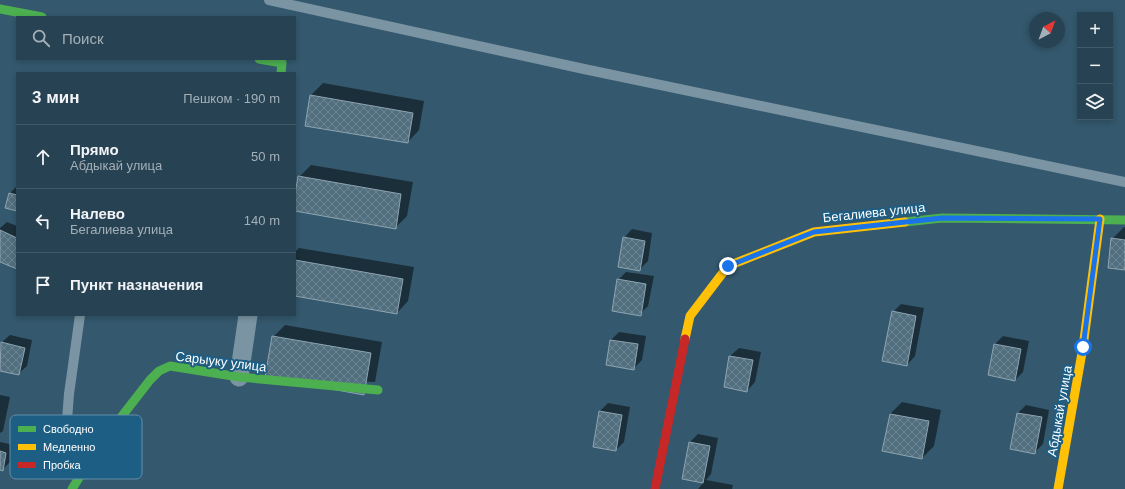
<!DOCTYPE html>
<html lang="ru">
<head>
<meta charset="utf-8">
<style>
  body { margin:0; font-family:Arial,sans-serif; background:#2f4959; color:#f1f3f6 }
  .controls { position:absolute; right:12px; top:12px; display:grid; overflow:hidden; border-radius:0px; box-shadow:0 2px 6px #0003 }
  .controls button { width:36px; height:36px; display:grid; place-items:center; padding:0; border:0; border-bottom:1px solid #435b69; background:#274252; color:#f1f3f6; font:20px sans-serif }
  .compass { position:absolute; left:1029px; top:12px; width:36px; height:36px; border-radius:50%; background:#274252; box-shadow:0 2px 6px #0003; rotate:41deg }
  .stop { position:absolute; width:12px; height:12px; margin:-9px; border:3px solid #1a73e8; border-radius:50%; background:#fff }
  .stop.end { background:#1a73e8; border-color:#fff; box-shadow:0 1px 4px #0008 }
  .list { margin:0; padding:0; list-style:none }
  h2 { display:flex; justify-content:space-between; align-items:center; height:52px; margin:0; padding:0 16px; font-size:17px }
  h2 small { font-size:13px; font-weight:400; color:#a4b0b8 }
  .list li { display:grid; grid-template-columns:26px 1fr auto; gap:12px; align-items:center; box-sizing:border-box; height:64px; padding:0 16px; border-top:1px solid #435b69 }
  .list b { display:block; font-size:15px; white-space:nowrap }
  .list p { margin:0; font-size:13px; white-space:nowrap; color:#a4b0b8 }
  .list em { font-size:13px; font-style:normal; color:#a4b0b8 }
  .icon { flex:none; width:22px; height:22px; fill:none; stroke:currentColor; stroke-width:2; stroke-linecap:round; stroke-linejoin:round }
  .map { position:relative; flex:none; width:1125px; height:489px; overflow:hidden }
  .search { position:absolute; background:#274252; box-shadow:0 2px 6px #0003; left:16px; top:16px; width:280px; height:44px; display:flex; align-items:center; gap:10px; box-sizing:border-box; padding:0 14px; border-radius:0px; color:#a4b0b8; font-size:15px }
  .panel { position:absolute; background:#274252; box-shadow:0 2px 6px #0003; left:16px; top:72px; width:280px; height:244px; border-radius:0px }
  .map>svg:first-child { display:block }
</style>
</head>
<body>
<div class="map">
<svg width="1125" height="489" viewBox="0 0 1125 489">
  <defs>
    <pattern id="building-cross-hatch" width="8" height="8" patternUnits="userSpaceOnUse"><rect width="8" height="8" fill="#526f7f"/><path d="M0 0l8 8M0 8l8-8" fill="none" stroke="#6c8592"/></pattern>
  </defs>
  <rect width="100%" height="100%" fill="#34586d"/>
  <path fill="#0007" d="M323,83L424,101L419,130L408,142L311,95Z
    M311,165L413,182L407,216L395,228L295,210V201L299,177Z
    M17,186V210L10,193Z
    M7,222L17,226V267L0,261V228Z
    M1124,227H1125V269L1112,239Z
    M632,229L652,233L648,261L639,270L624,238Z
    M299,248L414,267L408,301L397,313L295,295V252Z
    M626,272L654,276L648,306L640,314L618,280Z
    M901,304L924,308L915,356L907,365L893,312Z
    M285,325L382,342L375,382L266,377L273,337Z
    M619,332L646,336L642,360L633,369L611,340Z
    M10,335L32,340L27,366L18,374L0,370V350L1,343Z
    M1003,336L1029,341L1023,372L1015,380L989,375L995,344Z
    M739,348L761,352L755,382L747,391L725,386L730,356Z
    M0,395L10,397L3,431L0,433Z
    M902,402L941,410L934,446L922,458L890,414Z
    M608,403L630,407L624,442L616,450L600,411Z
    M1026,405L1049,410L1043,444L1034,453L1018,413Z
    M698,434L718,438L711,474L706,480L733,485L732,489H698L704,482L683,478L690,442Z
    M0,442L14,445L10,462L2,470L0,469Z"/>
  <path fill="url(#building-cross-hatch)" stroke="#8ea4b1" d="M310,95L413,113L408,143L305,126Z
    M298,176L401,194L396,229L295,211V195Z
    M9,193L17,195V211L5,208Z
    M0,230L17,238V269L0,262Z
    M623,237L645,241L640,271L618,267Z
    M1111,238L1125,240V270L1108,268Z
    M295,260L403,279L397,314L295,296Z
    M617,279L646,284L641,316L612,311Z
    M892,311L916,316L907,366L882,361Z
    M272,336L371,353L364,395L265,377Z
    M610,340L638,344L634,370L606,365Z
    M1,342L25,348L19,375L0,371Z
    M994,344L1021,349L1015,381L988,375Z
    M729,356L753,360L747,392L724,387Z
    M599,411L622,415L616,451L593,447Z
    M1017,413L1042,417L1035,454L1010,449Z
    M890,414L929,421L922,459L882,451Z
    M689,442L710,446L703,483L682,479Z
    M0,451L6,453L3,471L0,470Z"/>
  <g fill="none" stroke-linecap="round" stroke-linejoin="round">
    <path stroke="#7b94a3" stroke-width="10" d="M269,0L584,69L1125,182
      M80,315L69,394L66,433L69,448L85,468"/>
    <path stroke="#7b94a3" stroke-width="19" d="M239,377L248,315"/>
    <path stroke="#4caf50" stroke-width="9" d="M0,9L42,17
      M259,59L282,63L281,73
      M905,222L942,218L1125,220
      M72,489L101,443L150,380L159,371L170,366L239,377L378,390"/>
    <path stroke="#ffc107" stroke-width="9" d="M685,339L690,316L728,266L814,232L905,222
      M1058,489L1083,347L1100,219"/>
    <path stroke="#c62828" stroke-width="9" d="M655,489L685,339"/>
  </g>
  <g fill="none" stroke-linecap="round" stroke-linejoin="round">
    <path stroke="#1a73e8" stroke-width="5" d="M728,266L814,232L942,218L1100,219L1083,347"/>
  </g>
  <g text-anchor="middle" stroke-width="4" stroke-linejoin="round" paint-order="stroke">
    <g font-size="13" fill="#fff" stroke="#1d5e84">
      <text transform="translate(874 212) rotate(-6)" y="5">Бегалиева улица</text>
      <text transform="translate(221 361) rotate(7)" y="5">Сарыуку улица</text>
      <text transform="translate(1059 411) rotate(-80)" y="5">Абдыкай улица</text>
    </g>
  </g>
  <rect x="10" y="415" width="132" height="64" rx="6" fill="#1d5e84" stroke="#618ea9" stroke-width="1"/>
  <rect x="18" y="426" width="18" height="6" fill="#4caf50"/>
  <rect x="18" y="444" width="18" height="6" fill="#ffc107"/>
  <rect x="18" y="462" width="18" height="6" fill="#c62828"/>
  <g font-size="11" fill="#fff">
    <text x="43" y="433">Свободно</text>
    <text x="43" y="451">Медленно</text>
    <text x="43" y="469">Пробка</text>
  </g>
</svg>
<div class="controls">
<button>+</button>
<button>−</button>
<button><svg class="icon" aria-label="layers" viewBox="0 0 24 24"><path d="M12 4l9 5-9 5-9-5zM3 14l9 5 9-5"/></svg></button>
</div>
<svg class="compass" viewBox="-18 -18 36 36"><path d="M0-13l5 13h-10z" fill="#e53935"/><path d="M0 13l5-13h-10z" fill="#a4b0b8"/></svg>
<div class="stop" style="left:1083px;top:347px"></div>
<div class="stop end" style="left:728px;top:266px"></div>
<div class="search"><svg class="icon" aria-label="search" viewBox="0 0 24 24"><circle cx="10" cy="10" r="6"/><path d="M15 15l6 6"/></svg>Поиск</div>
<section class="panel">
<h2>3 мин<small>Пешком · 190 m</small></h2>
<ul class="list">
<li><svg class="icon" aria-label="ahead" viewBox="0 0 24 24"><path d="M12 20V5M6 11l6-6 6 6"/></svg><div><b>Прямо</b><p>Абдыкай улица</p></div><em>50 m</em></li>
<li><svg class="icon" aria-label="left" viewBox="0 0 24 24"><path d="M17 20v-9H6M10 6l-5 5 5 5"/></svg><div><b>Налево</b><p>Бегалиева улица</p></div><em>140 m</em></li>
<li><svg class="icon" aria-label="arrive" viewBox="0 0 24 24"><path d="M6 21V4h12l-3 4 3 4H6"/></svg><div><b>Пункт назначения</b></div></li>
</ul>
</section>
</div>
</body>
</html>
